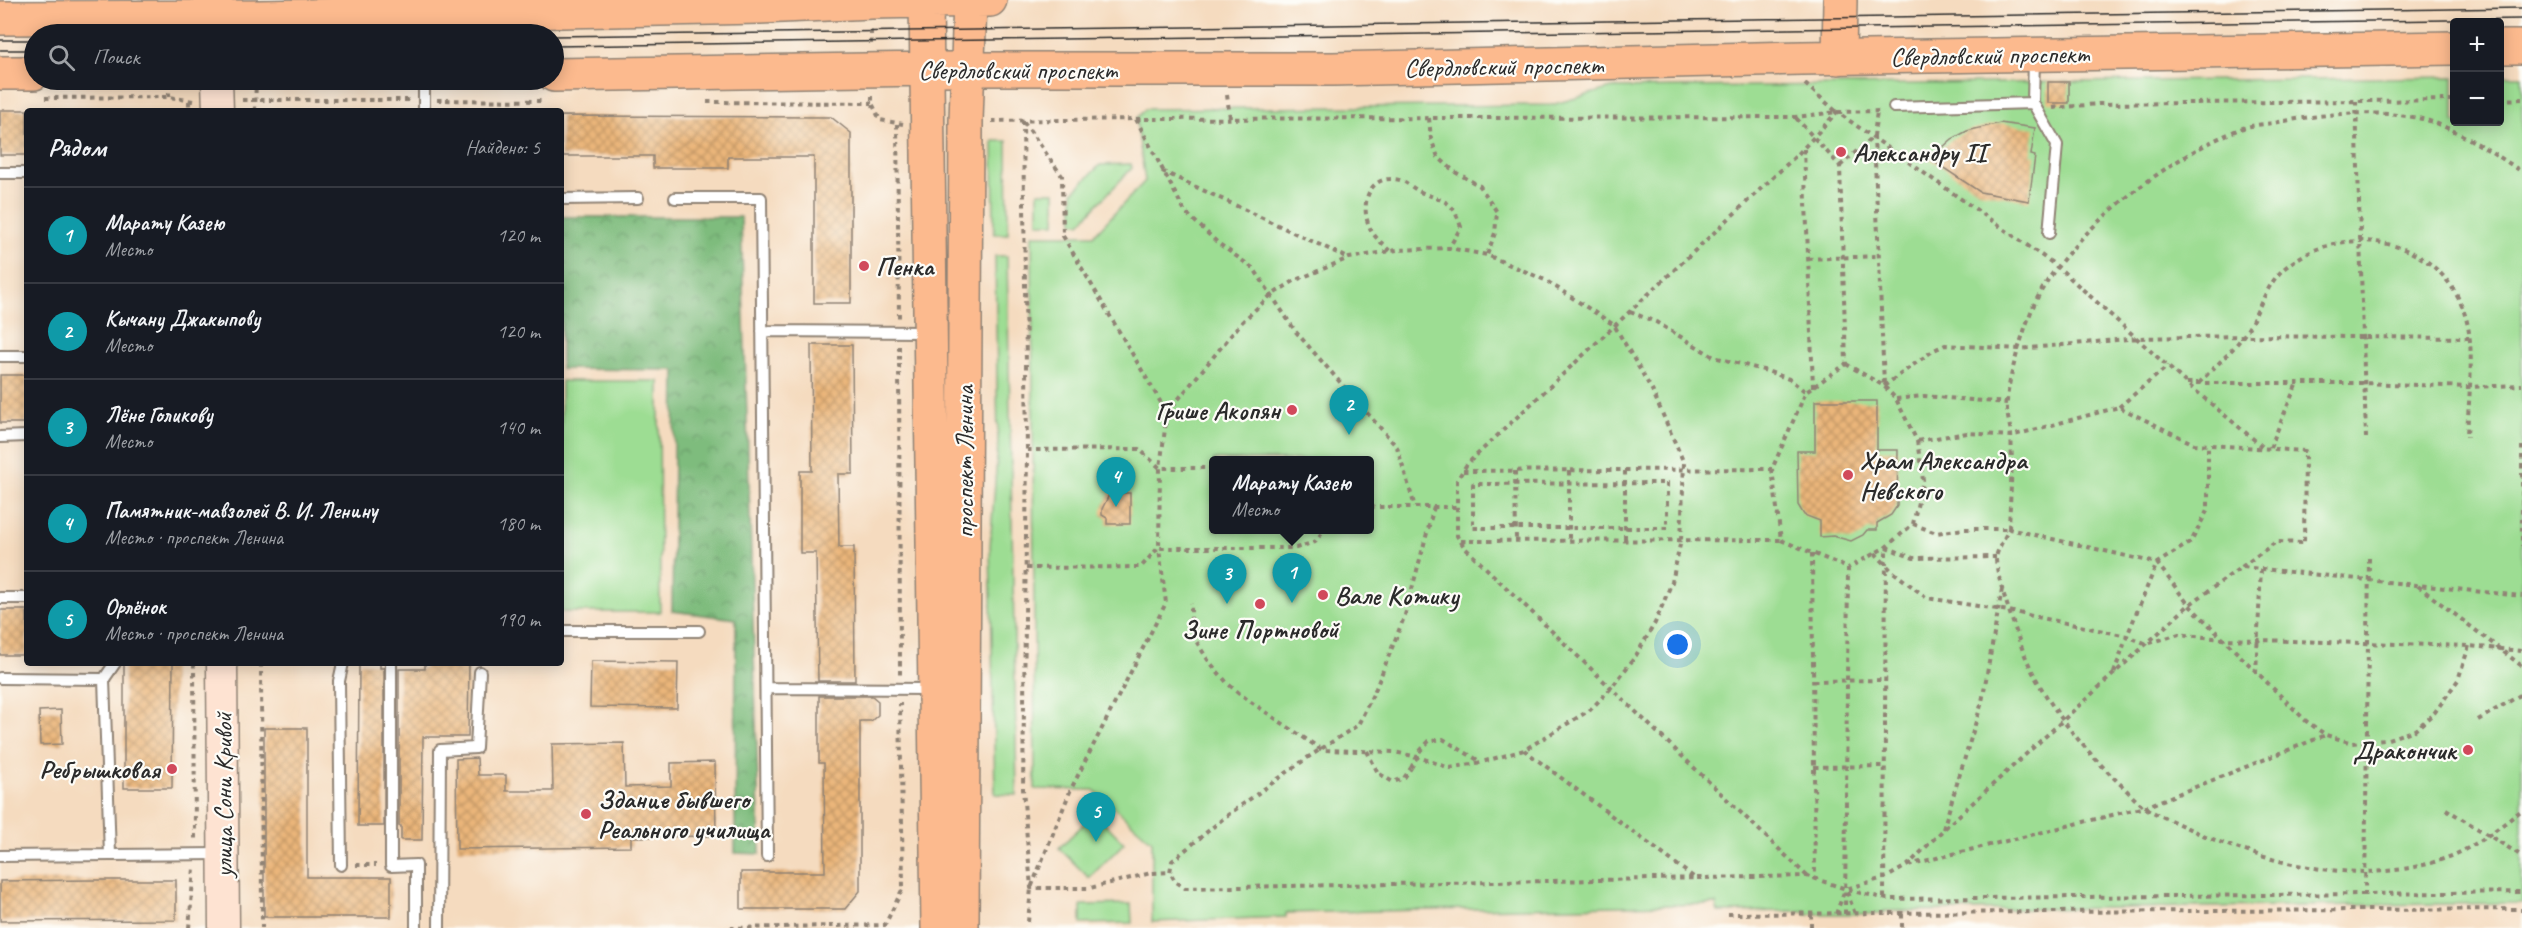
<!DOCTYPE html>
<html lang="ru">
<head>
<meta charset="utf-8">
<style>
  body { margin:0; font-family:Caveat,sans-serif; background:#242831; color:#f1f3f6 }
  .controls { position:absolute; right:18px; top:18px; display:grid; overflow:hidden; border-radius:6px; box-shadow:0 3px 15px #0003 }
  .controls button { width:54px; height:54px; display:grid; place-items:center; padding:0; border:0; border-bottom:2px solid #363941; background:#171b24; color:#f1f3f6; font:30px sans-serif }
  .you { position:absolute; left:1678px; top:645px; width:21px; height:21px; margin:-15px; border:4px solid #fff; border-radius:50%; background:#1a73e8; box-shadow:0 0 0 9px #1a73e833 }
  .badge { display:grid; place-items:center; width:39px; height:39px; border-radius:50%; background:#2563eb; color:#fff; font-size:20px; font-weight:700 }
  .pin { position:absolute; translate:-50% -50px; filter:drop-shadow(0 2px 3px #0008) }
  .pin::after { content:''; position:absolute; top:32px; width:21px; height:18px; background:inherit; clip-path:polygon(0 0,100% 0,50% 100%) }
  .popup { position:absolute; left:1209px; top:456px; width:165px; height:78px; box-sizing:border-box; display:grid; place-content:center; border-radius:6px; background:#171b24; filter:drop-shadow(0 2px 4px #0005); font-size:20px; white-space:nowrap; color:#9ea1a6 }
  .popup b { font-size:22px; color:#f1f3f6 }
  .popup::after { content:''; position:absolute; left:50%; top:100%; margin-left:-12px; border:12px solid transparent; border-top-color:#171b24 }
  .list { margin:0; padding:0; list-style:none }
  h2 { display:flex; justify-content:space-between; align-items:center; height:78px; margin:0; padding:0 24px; font-size:26px }
  h2 small { font-size:20px; font-weight:400; color:#9ea1a6 }
  .list li { display:grid; grid-template-columns:39px 1fr auto; gap:18px; align-items:center; box-sizing:border-box; height:96px; padding:0 24px; border-top:2px solid #363941 }
  .list b { display:block; font-size:22px; white-space:nowrap }
  .list p { margin:0; font-size:20px; white-space:nowrap; color:#9ea1a6 }
  .list em { font-size:20px; font-style:normal; color:#9ea1a6 }
  .icon { flex:none; width:33px; height:33px; fill:none; stroke:currentColor; stroke-width:2; stroke-linecap:round; stroke-linejoin:round }
  .map { position:relative; flex:none; width:2522px; height:928px; overflow:hidden }
  .search { position:absolute; background:#171b24; box-shadow:0 3px 15px #0003; left:24px; top:24px; width:540px; height:66px; display:flex; align-items:center; gap:15px; box-sizing:border-box; padding:0 21px; border-radius:33px; color:#9ea1a6; font-size:22px }
  .panel { position:absolute; background:#171b24; box-shadow:0 3px 15px #0003; left:24px; top:108px; width:540px; height:558px; border-radius:6px }
  .map>svg:first-child { display:block }
</style>
</head>
<body>
<div class="map">
<svg width="2522" height="928" viewBox="0 0 2522 928">
  <defs>
    <pattern id="forest-crowns" width="20" height="18" patternUnits="userSpaceOnUse" patternTransform="scale(1.5)"><rect width="20" height="18" fill="#7ebc7d"/><path d="M2 6a3 3 0 1 1 6 0M12 15a3 3 0 1 1 6 0" fill="none" stroke="#679967"/></pattern>
    <pattern id="building-cross-hatch" width="8" height="8" patternUnits="userSpaceOnUse" patternTransform="scale(1.5)"><rect width="8" height="8" fill="#ebb67a"/><path d="M0 0l8 8M0 8l8-8" fill="none" stroke="#bf9464"/></pattern>
  </defs>
  <rect width="100%" height="100%" fill="#fdfcf7"/>
  <filter id="ink" filterUnits="userSpaceOnUse"><feTurbulence type="fractalNoise" baseFrequency=".0167" numOctaves="2"/><feDisplacementMap in="SourceGraphic" scale="12" xChannelSelector="R" yChannelSelector="G"/><feConvolveMatrix kernelMatrix="1 2 1 2 8 2 1 2 1" color-interpolation-filters="sRGB"/></filter>
  <filter id="wash" filterUnits="userSpaceOnUse"><feTurbulence type="fractalNoise" baseFrequency=".008" numOctaves="4" result="noise"/><feDisplacementMap in="SourceGraphic" scale="24" xChannelSelector="R" yChannelSelector="G"/><feGaussianBlur stdDeviation="1.35" result="paint"/><feColorMatrix in="noise" values="0 0 0 0 0 0 0 0 0 0 0 0 0 0 0 0 0 1.4 0 .05"/><feComposite in="paint" operator="in"/></filter>
  <g filter="url(#wash)">
    <rect width="100%" height="100%" fill="#f5dbbf"/>
    <path fill="#9ddd93" stroke="#64845f" stroke-width="1.5" fill-rule="evenodd" d="M2500,76H2522V903L1884,911V914H1806V911L1718,912L1716,904L1286,913V917L1152,922V841L1094,790L1035,789L1032,235H1094L1145,181L1136,119L1145,109L1551,105L1612,88L2454,77V122H2500ZM1214,460H1370V530H1214Z
      M993,141H1007L1008,234H994Z
      M1131,164L1132,168L1080,223H1073V192L1100,165Z
      M1038,192H1055V223H1038Z
      M995,256H1007L1017,795L995,794L990,546L998,445Z
      M561,381H659L660,612H561Z
      M1095,813L1124,843L1089,878L1059,848Z
      M1131,904L1132,923L1081,924V905Z"/>
    <path fill="url(#forest-crowns)" stroke="#547454" stroke-width="1.5" d="M561,217H741L760,854L735,853L736,619L672,611L675,370L561,369Z"/>
    <g id="blocks">
      <path fill="url(#building-cross-hatch)" d="M2048,82H2069V103H2048Z
        M0,110H27V155H0Z
        M561,116L831,117L851,133V303H814V157H728V168H653V156H561Z
        M2000,123L2035,128L2031,155L2035,156L2029,201L1980,192L1930,159L1952,139L1967,131Z
        M811,345H852L853,474H838L839,547H854L855,681H818L816,553H800V471H812Z
        M0,375H27V423H0Z
        M1815,401H1877V450H1898L1897,506L1891,515L1877,523V530H1867L1863,535L1851,541L1833,536L1820,537V521L1804,515L1798,505L1797,451H1815Z
        M1110,493H1130V524H1107V518L1102,515V509Z
        M0,610H27V655H0Z
        M591,661L678,662L677,708L590,707Z
        M124,663H173L172,788H124Z
        M359,663H380V668H384V826H358Z
        M425,663H469L468,737H423L422,840H401V826H399V669H425Z
        M819,696H872L878,701V715L871,721H860V891L845,909H741V872H825L824,763H819Z
        M61,710L62,744L40,745L39,711Z
        M264,728H307V877H391V917H264Z
        M624,743L625,787L671,786V763L715,762L716,836L631,837V847L457,849L456,759L477,758L478,775H506V791H553L552,744Z
        M94,880H176V920L0,921V881Z"/>
    </g>
  </g>
  <g filter="url(#ink)">
    <use href="#blocks" fill-opacity="0" stroke="#908375" stroke-width="1.5"/>
    <g fill="none" stroke-linecap="round" stroke-linejoin="round">
      <g stroke="#908375" stroke-width="14">
        <path id="lane" d="M2034,57L2033,103L2057,145L2049,233
          M1894,107L2033,103
          M424,111V80
          M0,173H27
          M675,198H761L767,856
          M561,199L638,198
          M762,331L926,332
          M0,356H27
          M0,437L27,436
          M0,598H27
          M561,631H699
          M391,663V866L416,865V928
          M0,678L104,679
          M766,688L931,689
          M110,855L104,679L115,663
          M0,856L222,854
          M341,865L339,681L343,663
          M439,928L440,750L476,748L480,672"/>
      </g>
      <g stroke="#908375" stroke-width="33">
        <path id="secondary" d="M217,80L218,111
          M222,663L224,928"/>
      </g>
      <g stroke="#908375" stroke-width="36">
        <path id="primary" d="M926,0L938,928
          M0,18L259,17L760,7L872,2L990,0
          M2500,47H2522
          M1839,58L1840,0
          M0,73H34
          M554,75L928,69H1333L1802,58L2454,48
          M962,928L966,121L970,0"/>
      </g>
      <path stroke="#908375" stroke-width="4" stroke-dasharray="4.5 4.5" stroke-linecap="butt" d="M871,44V27
        M1805,84L1837,112
        M1227,95L1230,118
        M872,96V103L880,120L903,124
        M169,97V80
        M45,98L169,97L193,101
        M242,100H409
        M437,100L544,101
        M2500,100L2522,99
        M189,101V111
        M2356,101L2366,438
        M707,102L872,103
        M2053,108L2098,104L2454,100
        M255,111L256,80
        M1429,118L1431,139L1438,157L1455,172L1480,186L1497,212L1495,233L1487,255
        M1796,118L1840,166L1846,364L1806,392L1772,469L1781,540L1848,568L1845,914
        M1136,119L1185,212L1218,243L1254,269L1296,332L1397,447L1415,507
        M992,121L1136,119L1795,117L1837,112L1881,111
        M1023,121L1027,450L1023,789L1031,888H1090L1151,873L1170,872
        M1024,122L1062,176L1063,236L1167,413L1160,468L1159,548H1296L1315,542L1324,530
        M897,124L899,318
        M1874,136L1884,385
        M1804,149L1813,387
        M1840,166L1874,136L1877,111
        M1162,171L1348,258
        M1390,251C1383,244 1375,238 1371,230C1360,210 1365,177 1394,179C1407,180 1412,189 1423,193C1448,203 1452,200 1461,227L1449,248
        M1808,259L1878,256
        M1630,312L1656,322L1714,357L1767,371L1789,379L1806,392
        M899,346L900,675
        M1846,364L1884,386L1896,399L1917,441L1923,480L1913,524L1886,547L1848,568
        M2187,383H2363L2469,387L2522,385
        M2199,383C2213,368 2231,353 2243,336C2258,316 2265,284 2286,267C2346,219 2442,239 2465,315C2476,347 2468,402 2467,437
        M1884,386L1934,350L1945,345L2019,349L2138,338L2243,336L2470,338
        M1896,399L1924,396L2007,403
        M2119,407L2168,366
        M1167,413L1242,322L1270,296L1294,281L1349,258L1397,250L1449,248L1487,255L1545,280L1614,325L1652,390L1684,463L1681,540L1672,582L1655,623L1635,657L1612,687L1590,710L1524,750L1482,762L1450,768L1418,757L1394,752L1322,750L1248,700L1228,684L1208,660L1191,633V603
        M2522,446V546
        M2270,448L2297,383
        M1027,450L1139,449L1160,468H1214
        M1463,471L1772,469
        M1515,471L1516,541
        M1569,471V541
        M1625,471V541
        M1667,483V528H1473V484Z
        M1370,507H1457
        M1434,507L1405,615L1376,688L1358,725L1307,758L1225,817L1172,861L1170,872L1175,881L1185,888L1807,876L1846,889L1887,877L1908,865L1943,830L2189,605L2276,542L2304,543L2305,451L2194,444L2119,407L2011,436L1967,433L1917,441
        M1913,524L1936,533L1964,529H2009C2010,498 2013,465 2011,434C2010,424 2006,413 2007,403C2007,381 2024,328 2033,307C2064,236 2171,154 2243,128C2252,125 2264,124 2274,123C2321,114 2371,109 2418,118C2449,124 2496,154 2522,172
        M1461,541L1781,540
        M1812,553L1815,879
        M1875,553L1892,571L1927,598L2009,611L2127,636L2147,644L2179,634L2221,639L2469,646L2522,651
        M2369,558L2365,894L2522,892
        M2243,567L2522,596
        M1026,568L1141,567L1158,548
        M2418,586L2522,666
        M2469,646L2458,680L2435,712L2415,730L2385,740L2352,743L2326,735L2306,721L2189,605L2157,563L2009,529C2005,537 1997,550 1996,558C1996,576 2012,619 2018,637C2037,694 2076,741 2118,782C2127,790 2135,800 2144,807C2155,814 2169,819 2181,825C2262,864 2367,891 2454,855C2479,844 2501,826 2522,810
        M194,663L195,839
        M261,663L262,928
        M2114,673L2127,636L2157,563L2191,542L2208,509V444
        M2256,673L2261,569
        M1813,681L1885,680
        M2478,720L2522,694
        M1524,750L1696,879
        M1367,751L1378,773L1393,782L1404,778L1411,768
        M1420,751L1429,741L1443,739L1481,762
        M1814,767L1885,766
        M2446,809L2522,856
        M1943,829L1982,702L2002,589
        M356,865H376
        M1908,865L2145,807L2326,735
        M1807,876L1465,548L1457,536V480L1467,464L1799,153L1837,112L2058,267L2186,383L2263,447
        M1848,890L1887,899L2365,894
        M1847,892L1855,914
        M1884,898L1886,547L1913,558L1996,557
        M1728,914L2522,909
        M1811,914V928
        M1836,914L1844,892
        M1902,914V928
        M1028,922L1031,888L1071,789L1166,603L1159,548
        M189,928L194,868
        M730,928L885,925L903,888L900,703"/>
      <use href="#lane" stroke="#fff" stroke-width="10"/>
      <use href="#secondary" stroke="#fee3d2" stroke-width="30"/>
      <use href="#primary" stroke="#fcba8e" stroke-width="33"/>
      <path stroke="#2b2b2b" stroke-width="1.5" d="M554,36L2522,8
        M0,40H34
        M554,46L2522,19
        M0,50H34"/>
      <path stroke="#908375" stroke-width="4" stroke-dasharray="4.5 4.5" stroke-linecap="butt" d="M1411,768L1420,751"/>
    </g>
  </g>
  <g fill="#d1495b" stroke="#fdfcf7" stroke-width="2">
    <circle cx="1841" cy="152" r="6"/>
    <circle cx="864" cy="266" r="6"/>
    <circle cx="1292" cy="410" r="6"/>
    <circle cx="1848" cy="475" r="6"/>
    <circle cx="1323" cy="595" r="6"/>
    <circle cx="1260" cy="604" r="6"/>
    <circle cx="2468" cy="750" r="6"/>
    <circle cx="172" cy="769" r="6"/>
    <circle cx="586" cy="814" r="6"/>
  </g>
  <g text-anchor="middle" stroke-width="4.5" stroke-linejoin="round" paint-order="stroke">
    <g font-size="26" fill="#2b2b2b" stroke="#fdfcf7">
      <text transform="translate(1990 55) rotate(-1)" y="9">Свердловский проспект</text>
      <text transform="translate(1504 66) rotate(-1)" y="9">Свердловский проспект</text>
      <text x="1018" y="79">Свердловский проспект</text>
      <text transform="translate(964 462) rotate(-90)" y="9">проспект Ленина</text>
      <text transform="translate(223 795) rotate(-90)" y="9">улица Сони Кривой</text>
    </g>
    <g font-size="26" font-weight="bold" fill="#2b2b2b" stroke="#fdfcf7" text-anchor="start">
      <text x="1853" y="161">Александру II</text>
      <text x="876" y="275">Пенка</text>
      <text x="1280" y="419" text-anchor="end">Грише Акопян</text>
      <text x="1860" y="469">Храм Александра<tspan x="1860" dy="30">Невского</tspan></text>
      <text x="1335" y="604">Вале Котику</text>
      <text x="1260" y="638" text-anchor="middle">Зине Портновой</text>
      <text x="2456" y="759" text-anchor="end">Дракончик</text>
      <text x="160" y="778" text-anchor="end">Ребрышковая</text>
      <text x="598" y="808">Здание бывшего<tspan x="598" dy="30">Реального училища</tspan></text>
    </g>
  </g>
</svg>
<div class="controls">
<button>+</button>
<button>−</button>
</div>
<div class="you"></div>
<div class="pin badge" style="left:1292px;top:603px;background:#0f9aa8">1</div>
<div class="popup"><b>Марату Казею</b>Место</div>
<div class="pin badge" style="left:1349px;top:435px;background:#0f9aa8">2</div>
<div class="pin badge" style="left:1227px;top:604px;background:#0f9aa8">3</div>
<div class="pin badge" style="left:1116px;top:507px;background:#0f9aa8">4</div>
<div class="pin badge" style="left:1096px;top:842px;background:#0f9aa8">5</div>
<div class="search"><svg class="icon" aria-label="search" viewBox="0 0 24 24"><circle cx="10" cy="10" r="6"/><path d="M15 15l6 6"/></svg>Поиск</div>
<section class="panel">
<h2>Рядом<small>Найдено: 5</small></h2>
<ul class="list">
<li><span class="badge" style="background:#0f9aa8">1</span><div><b>Марату Казею</b><p>Место</p></div><em>120 m</em></li>
<li><span class="badge" style="background:#0f9aa8">2</span><div><b>Кычану Джакыпову</b><p>Место</p></div><em>120 m</em></li>
<li><span class="badge" style="background:#0f9aa8">3</span><div><b>Лёне Голикову</b><p>Место</p></div><em>140 m</em></li>
<li><span class="badge" style="background:#0f9aa8">4</span><div><b>Памятник-мавзолей В. И. Ленину</b><p>Место · проспект Ленина</p></div><em>180 m</em></li>
<li><span class="badge" style="background:#0f9aa8">5</span><div><b>Орлёнок</b><p>Место · проспект Ленина</p></div><em>190 m</em></li>
</ul>
</section>
</div>
</body>
</html>
